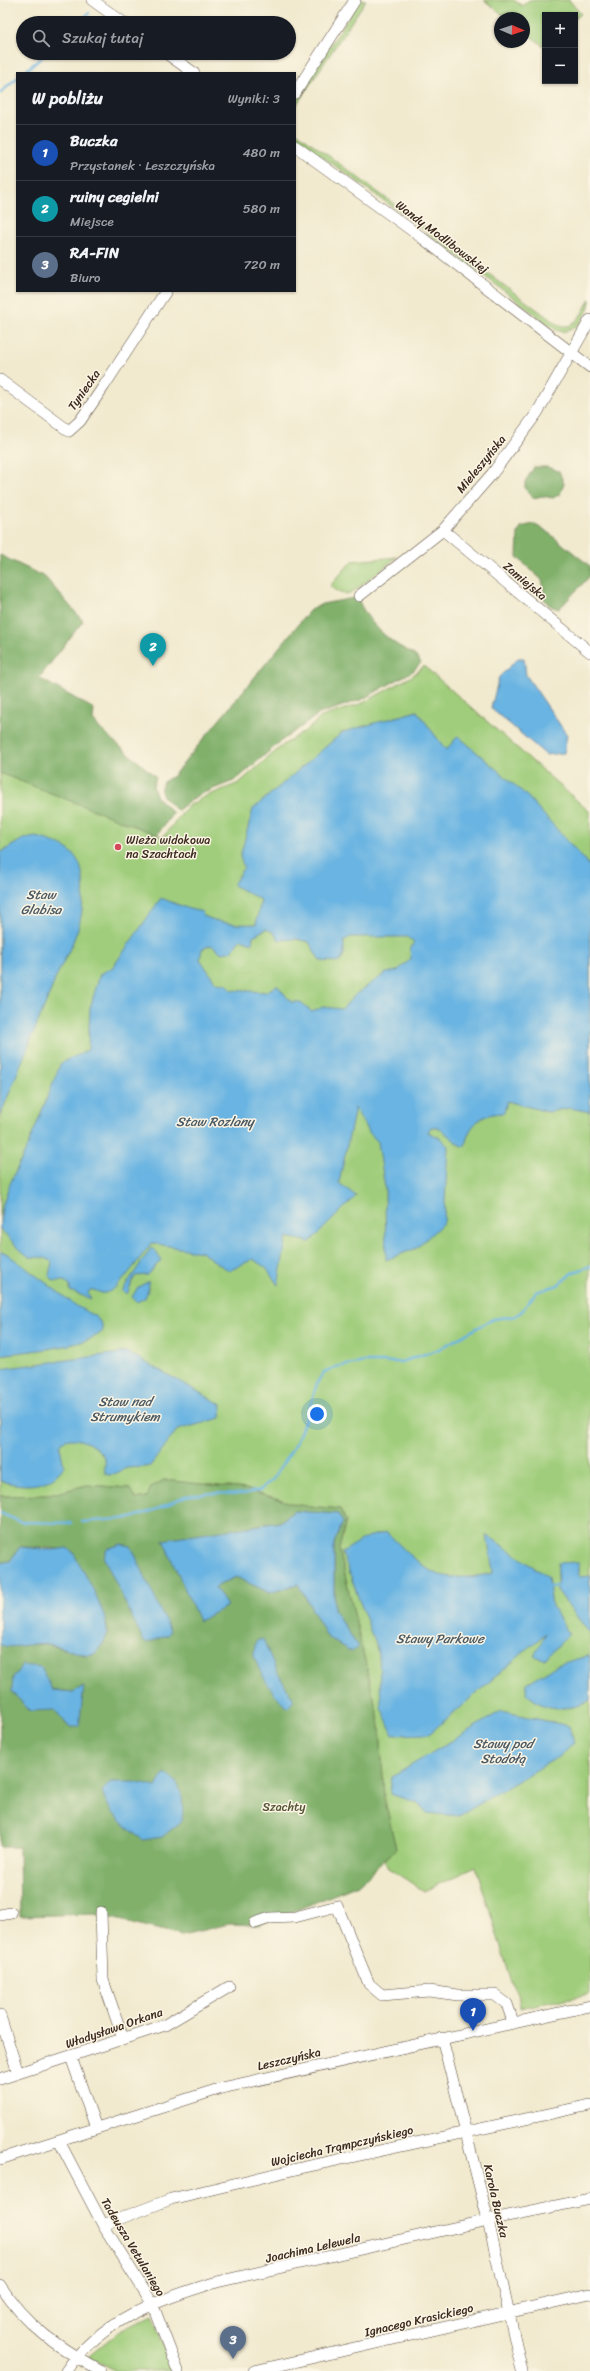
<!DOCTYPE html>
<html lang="pl">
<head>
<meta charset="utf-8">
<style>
  body { margin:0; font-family:Sriracha,sans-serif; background:#20242c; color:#f1f3f6 }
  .controls { position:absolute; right:12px; top:12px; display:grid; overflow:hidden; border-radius:0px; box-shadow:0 1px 3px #0004 }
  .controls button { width:36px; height:36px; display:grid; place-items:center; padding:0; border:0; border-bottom:1px solid #363941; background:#171b24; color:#f1f3f6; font:20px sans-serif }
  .compass { position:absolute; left:494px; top:12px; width:36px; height:36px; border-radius:50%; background:#171b24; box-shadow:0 1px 3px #0004; rotate:92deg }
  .you { position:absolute; left:317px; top:1414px; width:14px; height:14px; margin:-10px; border:3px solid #fff; border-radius:50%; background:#1a73e8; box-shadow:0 0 0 6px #1a73e833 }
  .badge { display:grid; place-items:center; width:26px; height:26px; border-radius:50%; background:#d1495b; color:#fff; font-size:13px; font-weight:700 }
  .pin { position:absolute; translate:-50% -33px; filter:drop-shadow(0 1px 2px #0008) }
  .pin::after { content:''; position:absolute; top:21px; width:14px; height:12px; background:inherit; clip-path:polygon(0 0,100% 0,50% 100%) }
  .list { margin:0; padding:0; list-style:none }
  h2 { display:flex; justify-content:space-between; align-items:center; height:52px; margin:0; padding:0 16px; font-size:17px }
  h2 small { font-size:13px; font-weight:400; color:#9ea1a6 }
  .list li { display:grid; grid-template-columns:26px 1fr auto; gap:12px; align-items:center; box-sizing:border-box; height:56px; padding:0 16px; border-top:1px solid #363941 }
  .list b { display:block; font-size:15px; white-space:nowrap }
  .list p { margin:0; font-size:13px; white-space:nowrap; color:#9ea1a6 }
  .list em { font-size:13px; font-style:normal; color:#9ea1a6 }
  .icon { flex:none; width:22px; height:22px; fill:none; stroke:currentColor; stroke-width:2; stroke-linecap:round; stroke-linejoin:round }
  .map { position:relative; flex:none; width:590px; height:2371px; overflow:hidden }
  .search { position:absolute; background:#171b24; box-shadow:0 1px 3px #0004; left:16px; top:16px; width:280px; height:44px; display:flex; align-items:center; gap:10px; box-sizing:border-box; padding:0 14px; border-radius:22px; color:#9ea1a6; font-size:15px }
  .panel { position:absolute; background:#171b24; box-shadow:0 1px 3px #0004; left:16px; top:72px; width:280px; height:220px; border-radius:0px }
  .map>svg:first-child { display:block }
</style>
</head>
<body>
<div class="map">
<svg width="590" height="2371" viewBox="0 0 590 2371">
  <rect width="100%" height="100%" fill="#fcf5e5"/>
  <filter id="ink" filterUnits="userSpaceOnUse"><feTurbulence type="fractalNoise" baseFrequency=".025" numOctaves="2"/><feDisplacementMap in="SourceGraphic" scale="8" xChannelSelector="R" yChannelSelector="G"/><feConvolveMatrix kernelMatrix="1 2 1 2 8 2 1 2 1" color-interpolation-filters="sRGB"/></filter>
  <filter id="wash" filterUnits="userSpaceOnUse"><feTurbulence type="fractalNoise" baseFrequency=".012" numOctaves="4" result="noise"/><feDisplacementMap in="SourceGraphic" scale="16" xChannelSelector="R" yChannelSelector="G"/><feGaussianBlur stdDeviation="0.9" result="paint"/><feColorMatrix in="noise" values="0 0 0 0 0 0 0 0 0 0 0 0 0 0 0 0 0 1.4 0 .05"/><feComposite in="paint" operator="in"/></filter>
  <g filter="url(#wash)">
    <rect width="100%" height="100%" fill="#f1eacf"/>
    <path fill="#a0cd7b" stroke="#6e7c4c" d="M360,0H366L295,107V100Z
      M484,0H514L522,6L529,0H569L581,14L575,19V15H545V47L524,31V18H507Z
      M295,131L558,325C576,331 582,312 590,299C590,315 573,337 556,330L404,215L295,137Z
      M397,557L353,592C343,596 338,593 330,586L352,561Z
      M424,666L590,812V1994L520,2008L518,1994L511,1980L476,1867L424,1891L388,1868L385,1860L396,1849L384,1797L380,1725L339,1549L346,1521L340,1509L298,1505L246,1489L164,1480L147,1497L136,1499L129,1488L87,1485L49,1495L0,1496V773L163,837L188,806L204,797L239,783L283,745L308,729L321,717L363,703L412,676Z
      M152,2315L172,2371H116L90,2358V2355L118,2332Z"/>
    <path fill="#80b06b" stroke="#5e6d44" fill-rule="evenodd" d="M534,467H547L559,471L564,484L560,494L553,498L542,496L534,498L525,489V482Z
      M533,524L545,530L590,566V576L559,609C550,607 544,602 542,593L544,590L542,580L517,557L518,533L521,527Z
      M0,555L45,577L83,621L39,678L94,709L93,720L101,730L156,777L153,787L157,797L173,813L157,835L0,773Z
      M354,598L358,599C366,618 379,632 396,644C404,650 416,653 421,663L413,671L363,699L319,714L281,741L236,780L198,795L178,810C174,809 161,796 161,791C160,788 162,785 163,782L173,776L310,610L322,604Z
      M164,1480L246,1489L298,1505L340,1509L346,1521L339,1549L380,1725L384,1797L396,1849L358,1885L259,1925L229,1924L182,1935L95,1914L20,1916L19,1847H0V1645L47,1644L85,1655L94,1654L107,1636V1626L73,1552C63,1548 32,1547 20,1547L10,1561L0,1563V1496L49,1495L87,1485L129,1488L136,1499L147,1497L151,1487ZM294,1511L315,1513L343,1522L334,1543V1610L358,1647L313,1610L298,1584L270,1593L236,1577L215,1587L247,1527L280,1522ZM41,1667L52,1690L74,1692L83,1686L69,1727L55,1710Z"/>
    <path fill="#69b4e2" stroke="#526f80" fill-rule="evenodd" d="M518,658H524L526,675L567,735L564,753L546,755L491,708L499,677Z
      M417,711L446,750L458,736L526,795L590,866V1112L570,1108L548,1112L507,1101L504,1113C482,1113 469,1124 465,1146H461L438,1127H431L428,1132L440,1138L448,1146L444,1222L417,1248L386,1260L385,1188L378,1142L367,1130L355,1108L339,1183L356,1196L310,1242L287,1237L278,1285L266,1268L253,1259L229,1271L201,1252L152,1243C142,1254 119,1291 105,1293C99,1294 96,1289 90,1290L88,1293L91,1299L70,1291V1286L64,1281H54L49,1275L52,1262C45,1256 38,1258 30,1257C25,1256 5,1234 0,1229C0,1196 16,1173 28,1145C39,1119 49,1092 60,1065C67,1057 79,1057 88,1049L90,1008L100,974L113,967L161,898L189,909L203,912L202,915C220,924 236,925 256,924L261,900L233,885L244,867L240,857L253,809L343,732ZM266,929L273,932L279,940L296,939L309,942L320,961L340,962L344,954V941L350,937H407L414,942L410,950L411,959L397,971L386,973L356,994L342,1009L323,1007L312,1012L301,1002H291L277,985L266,992L231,990L227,984L216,983L200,959L202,949L211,945L222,953L230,952L241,939L252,943L253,936Z
      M36,837C52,841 71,846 79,863C87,880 83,917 76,934C71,949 63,961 57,975C38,1022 19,1069 0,1116V853L23,839Z
      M151,1248L155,1250L161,1260L148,1275L135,1276L127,1294L122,1291Z
      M0,1252L6,1253L78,1307L95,1316L102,1324L103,1331C86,1348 25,1351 0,1355Z
      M148,1281L149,1287L145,1298L137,1302L132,1297L137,1289Z
      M127,1352L222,1405L221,1418L177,1430L150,1466C142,1468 134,1467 127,1468C120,1470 117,1475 108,1475L105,1473C104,1468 106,1464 105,1460C101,1446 74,1433 62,1442L60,1447L64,1466C49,1489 24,1487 0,1481V1369Z
      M294,1511L338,1514L343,1522L334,1543V1610L358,1647L352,1652L328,1638L298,1584L270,1593L236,1577L215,1587L227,1606L199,1621L163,1540L280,1522Z
      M387,1532C396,1542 427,1573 440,1575C457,1579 476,1577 493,1573L487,1535L548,1577L552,1606L569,1634L545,1659L534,1656L546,1633L429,1734L393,1735L381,1707L379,1655L342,1552L367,1537Z
      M121,1544L131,1546L170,1631L168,1635L147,1643L144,1642L104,1558L107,1549Z
      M20,1547L53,1550L67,1548L73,1552C82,1570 112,1617 106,1637C104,1644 99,1649 94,1654C77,1657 63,1645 46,1644C31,1642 14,1650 0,1645V1563L10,1561Z
      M579,1562V1577L590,1576V1634L557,1590L558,1563Z
      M263,1639L277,1672L294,1700L288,1708C276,1699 256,1669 254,1654C254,1650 255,1645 256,1641Z
      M590,1655V1700C581,1708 558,1710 547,1706C540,1705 531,1698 526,1693L527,1683L557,1665Z
      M23,1665L41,1667L52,1690L73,1692L84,1686L79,1727H69L55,1710L30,1711L12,1692L13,1677Z
      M501,1711L569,1726L574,1743L558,1757L459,1816L427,1813L418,1803L390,1794L392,1777Z
      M164,1773C184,1782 184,1802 182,1821L162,1837L143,1840C125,1827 108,1813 102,1791L110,1782H135L156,1787Z"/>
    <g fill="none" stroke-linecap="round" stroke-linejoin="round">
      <path stroke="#69b4e2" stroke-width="2.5" d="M79,23L89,13
        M23,73L47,53
        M0,93L17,78
        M0,1513L21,1522L71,1523
        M82,1522L131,1518L160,1508L185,1496L213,1493L244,1494L260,1490L273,1479L296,1443L311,1404L317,1383L324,1372L336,1367L365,1362H401L437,1350L493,1319L515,1316L522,1311L536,1292L558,1285L572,1273L590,1266
        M550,1587L557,1586"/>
    </g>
  </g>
  <g filter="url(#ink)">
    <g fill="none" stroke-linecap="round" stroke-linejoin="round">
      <g stroke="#564739" stroke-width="12">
        <path id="minor" d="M92,0L124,23
          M166,53L194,73
          M295,93L355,0
          M295,146L421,237L590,367
          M0,380L69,431L80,421L104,386L166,291
          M443,530L590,652
          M359,596L443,530L492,474L537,413L590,320
          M101,1912L103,1980L123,2038
          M0,1915L11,1913
          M255,1923L270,1918L295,1917L337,1906L369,1984L382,1995L429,1991L458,1995H495L507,2004L513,2022
          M0,2016L18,2073
          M442,2038L488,2220L522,2371
          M71,2057L96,2128
          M0,2079L165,2025L229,1987
          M59,2141L103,2225L152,2303L178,2371
          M0,2159L222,2088L590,2006
          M103,2225L171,2199L296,2169L590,2105
          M0,2285C25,2326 60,2348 100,2371
          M66,2371C101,2319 160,2299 217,2282L488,2220L590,2199
          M254,2371L590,2294"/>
      </g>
      <use href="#minor" stroke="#fff" stroke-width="11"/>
    </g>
  </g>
  <circle fill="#d1495b" stroke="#fcf5e5" stroke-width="1.5" cx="118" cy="847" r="4"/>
  <g text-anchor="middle" stroke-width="3" stroke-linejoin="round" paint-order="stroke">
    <g font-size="12" fill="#3b2a1e" stroke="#fcf5e5">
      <text transform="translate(442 237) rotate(37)" y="4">Wandy Modlibowskiej</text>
      <text transform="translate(84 390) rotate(-55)" y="4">Tyniecka</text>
      <text transform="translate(481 464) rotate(-51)" y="4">Mieleszyńska</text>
      <text transform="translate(525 581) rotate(40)" y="4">Zamiejska</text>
      <text transform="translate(114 2028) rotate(-19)" y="4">Władysława Orkana</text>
      <text transform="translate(289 2059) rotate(-13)" y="4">Leszczyńska</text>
      <text transform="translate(342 2146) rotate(-13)" y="4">Wojciecha Trąmpczyńskiego</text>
      <text transform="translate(496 2201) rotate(77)" y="4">Karola Buczka</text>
      <text transform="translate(133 2247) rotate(59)" y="4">Tadeusza Vetulaniego</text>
      <text transform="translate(313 2248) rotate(-13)" y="4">Joachima Lelewela</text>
      <text transform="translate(419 2320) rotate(-13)" y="4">Ignacego Krasickiego</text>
    </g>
    <g font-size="12" fill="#3b2a1e" stroke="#fcf5e5" text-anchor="start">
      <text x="126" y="844">Wieża widokowa<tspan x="126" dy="14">na Szachtach</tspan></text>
    </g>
    <g font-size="12" fill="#545335" stroke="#fcf5e5">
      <text x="284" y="1811">Szachty</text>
    </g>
    <g font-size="13" font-style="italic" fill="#4b5a63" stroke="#fcf5e5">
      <text x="41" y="899">Staw<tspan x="41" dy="15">Glabisa</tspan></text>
      <text x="215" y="1126">Staw Rozlany</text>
      <text x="125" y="1406">Staw nad<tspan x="125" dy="15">Strumykiem</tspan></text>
      <text x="440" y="1643">Stawy Parkowe</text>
      <text x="503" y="1748">Stawy pod<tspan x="503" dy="15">Stodołą</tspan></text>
    </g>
  </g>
</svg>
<div class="controls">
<button>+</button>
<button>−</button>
</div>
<svg class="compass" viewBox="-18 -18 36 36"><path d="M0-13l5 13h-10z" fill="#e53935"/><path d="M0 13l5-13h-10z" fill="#9ea1a6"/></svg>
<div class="you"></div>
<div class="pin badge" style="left:473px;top:2031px;background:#1a4fb4">1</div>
<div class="pin badge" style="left:153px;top:666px;background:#0f9aa8">2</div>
<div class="pin badge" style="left:233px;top:2359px;background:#5c6f8a">3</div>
<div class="search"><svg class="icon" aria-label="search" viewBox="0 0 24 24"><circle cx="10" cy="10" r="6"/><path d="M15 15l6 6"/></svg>Szukaj tutaj</div>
<section class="panel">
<h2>W pobliżu<small>Wyniki: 3</small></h2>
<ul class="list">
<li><span class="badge" style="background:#1a4fb4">1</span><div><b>Buczka</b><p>Przystanek · Leszczyńska</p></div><em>480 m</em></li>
<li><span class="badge" style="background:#0f9aa8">2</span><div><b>ruiny cegielni</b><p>Miejsce</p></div><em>580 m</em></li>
<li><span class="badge" style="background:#5c6f8a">3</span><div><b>RA-FIN</b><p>Biuro</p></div><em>720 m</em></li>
</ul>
</section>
</div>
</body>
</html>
